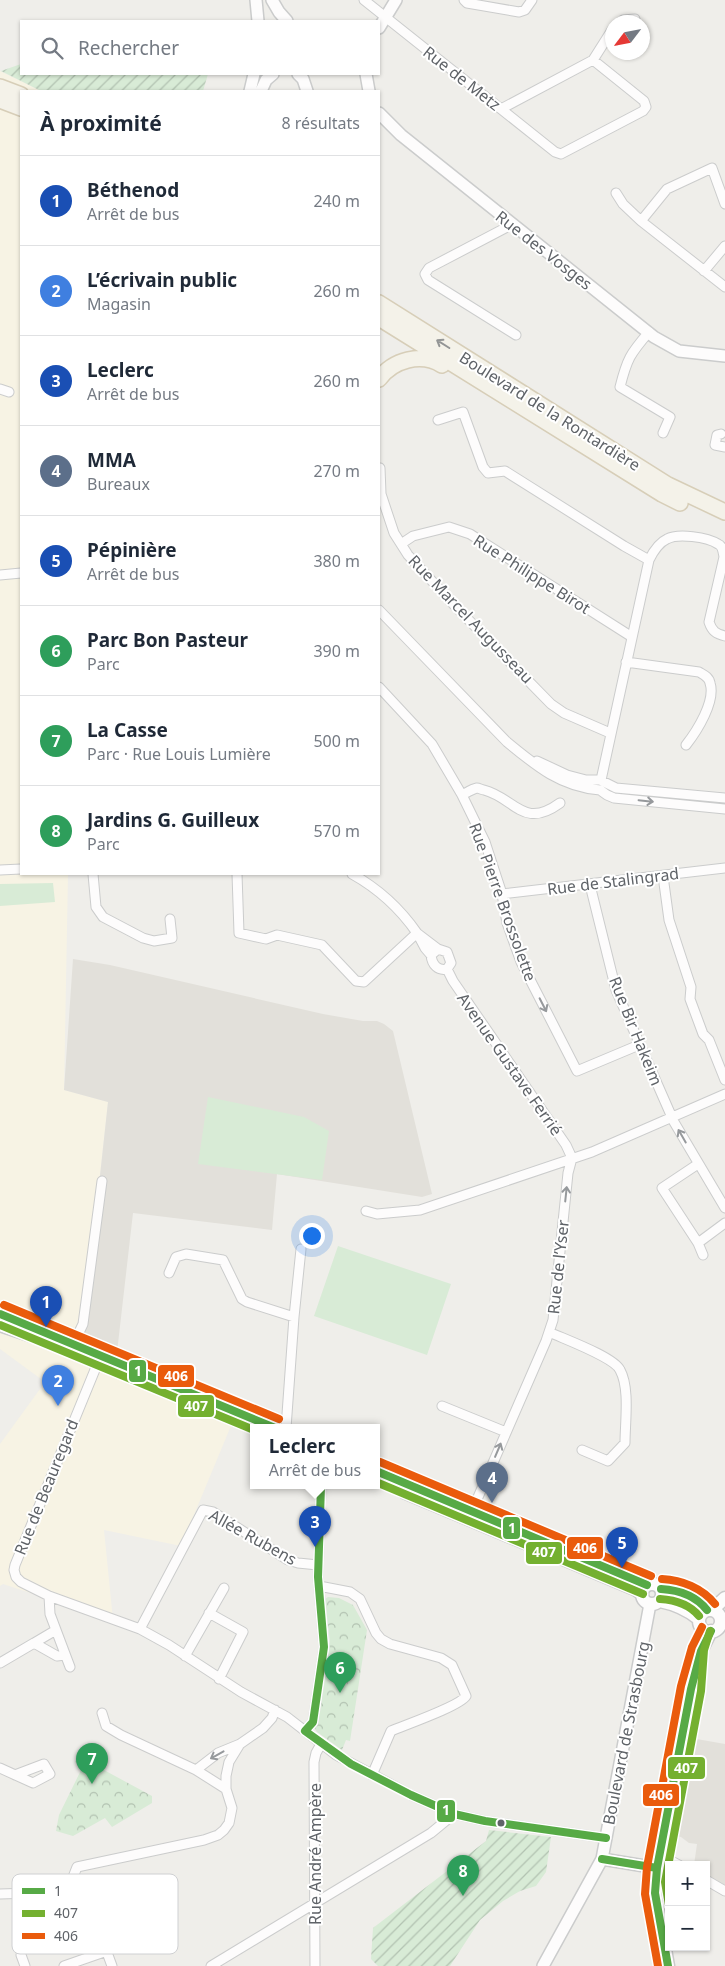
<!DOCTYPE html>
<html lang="fr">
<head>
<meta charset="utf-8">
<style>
  body { margin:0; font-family:"Noto Sans",sans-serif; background:#f2f2f3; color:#1f2937 }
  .controls { position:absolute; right:15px; bottom:15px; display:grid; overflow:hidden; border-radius:0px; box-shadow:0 1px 4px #0004 }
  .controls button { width:45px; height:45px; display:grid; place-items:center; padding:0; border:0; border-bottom:1px solid #e0e1e3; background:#fff; color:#1f2937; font:25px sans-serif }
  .compass { position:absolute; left:605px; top:15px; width:45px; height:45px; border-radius:50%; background:#fff; box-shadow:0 1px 4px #0004; rotate:238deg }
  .you { position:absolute; left:311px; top:1235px; width:18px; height:18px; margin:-12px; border:4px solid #fff; border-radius:50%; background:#1a73e8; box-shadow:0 0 0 8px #1a73e833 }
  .badge { display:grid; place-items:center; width:32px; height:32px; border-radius:50%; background:#919496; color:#fff; font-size:16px; font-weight:700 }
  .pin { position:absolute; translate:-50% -41px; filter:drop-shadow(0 1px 2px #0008) }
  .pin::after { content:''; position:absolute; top:26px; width:18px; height:15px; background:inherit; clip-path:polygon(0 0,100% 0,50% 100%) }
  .popup { position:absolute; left:250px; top:1424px; width:130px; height:65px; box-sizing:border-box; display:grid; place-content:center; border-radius:0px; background:#fff; filter:drop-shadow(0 1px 4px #0005); font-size:16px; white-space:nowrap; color:#747a83 }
  .popup b { font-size:19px; color:#1f2937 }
  .popup::after { content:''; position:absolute; left:50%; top:100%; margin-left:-10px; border:10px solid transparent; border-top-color:#fff }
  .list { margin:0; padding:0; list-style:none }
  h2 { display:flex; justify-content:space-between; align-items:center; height:65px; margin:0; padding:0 20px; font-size:21px }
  h2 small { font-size:16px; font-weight:400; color:#747a83 }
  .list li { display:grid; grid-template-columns:32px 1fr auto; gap:15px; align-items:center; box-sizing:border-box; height:90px; padding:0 20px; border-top:1px solid #e0e1e3 }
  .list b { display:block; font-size:19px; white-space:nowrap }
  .list p { margin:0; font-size:16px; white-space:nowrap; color:#747a83 }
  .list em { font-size:16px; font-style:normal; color:#747a83 }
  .icon { flex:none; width:28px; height:28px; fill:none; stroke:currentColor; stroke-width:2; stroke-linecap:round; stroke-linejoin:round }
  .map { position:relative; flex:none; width:725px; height:1966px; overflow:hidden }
  .search { position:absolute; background:#fff; box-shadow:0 1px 4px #0004; left:20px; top:20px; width:360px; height:55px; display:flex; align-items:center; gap:12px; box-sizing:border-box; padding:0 18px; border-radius:0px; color:#747a83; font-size:19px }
  .panel { position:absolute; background:#fff; box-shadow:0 1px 4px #0004; left:20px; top:90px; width:360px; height:785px; border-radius:0px }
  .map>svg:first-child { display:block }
</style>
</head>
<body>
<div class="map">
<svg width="725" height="1966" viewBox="0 0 725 1966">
  <defs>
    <pattern id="forest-crowns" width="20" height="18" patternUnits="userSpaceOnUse" patternTransform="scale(1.25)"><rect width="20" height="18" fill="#d8ebd6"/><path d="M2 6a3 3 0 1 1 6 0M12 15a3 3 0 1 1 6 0" fill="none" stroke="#b2c2b1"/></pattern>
    <pattern id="garden-furrows" width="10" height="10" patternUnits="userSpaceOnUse" patternTransform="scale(1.25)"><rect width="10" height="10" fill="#d8ebd6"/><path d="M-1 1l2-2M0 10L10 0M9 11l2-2" fill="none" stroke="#b2c2b1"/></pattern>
  </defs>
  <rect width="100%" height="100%" fill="#efeeea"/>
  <path fill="#f7f3e4" d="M0,71L41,91H21V874H68L64,1090L108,1102L81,1350L238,1409L181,1546L104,1530L113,1620L3,1584L0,1586V1444L45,1382L0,1349Z"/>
  <path fill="#e2e0da" d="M73,959L110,965L323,1014L363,1021H377L384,1024L393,1031L432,1194L422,1197L277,1174L272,1230L133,1213L116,1361L81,1350L108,1102L64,1090Z
    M691,1738L725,1744V1885L706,1874V1865H694L697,1844L689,1843L681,1837L673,1835Z"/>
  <path fill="#d8ebd6" d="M53,883L55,902L0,906V884Z
    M208,1097L304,1117L329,1131L322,1180L198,1164Z
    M338,1246L451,1284L427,1355L314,1316Z"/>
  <path fill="url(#forest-crowns)" d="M328,1597L339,1598L353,1605L367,1630L350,1741L346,1740L342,1750L317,1732L315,1729L330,1642L325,1599Z
    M78,1756L152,1796V1803L112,1827L105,1818L73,1836L56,1831L59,1815L83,1766L75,1762Z"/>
  <path fill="url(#garden-furrows)" d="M21,64V74H208L203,91H41L1,71Z
    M489,1830L551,1837L546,1872L536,1886L520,1891L503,1901L480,1920L450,1966H378L371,1959L373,1928L486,1841Z"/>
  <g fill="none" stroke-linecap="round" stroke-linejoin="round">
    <g stroke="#cbcccc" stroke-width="11">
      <path id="minor" d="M364,0L555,152L561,154L643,111L646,107L644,101L593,60
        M464,0L467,3L519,12L525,10L532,0
        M621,22L623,20L635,19
        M501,109L593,60L612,30
        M616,193L623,204L641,221L725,287
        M641,221L667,189L712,168L725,204
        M511,225L429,268L425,274L428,280L516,335
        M704,271L725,246
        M649,332C630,354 627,359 620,387L670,417L663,433
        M0,389L9,392
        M438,420L463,412L483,467L488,473L505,471L624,546L649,560
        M721,434L717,435L715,445L725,447
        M380,468L381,494L394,533L408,555L454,605L551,704L564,713L610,733
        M401,544L413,536L449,527L470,534L632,637
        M0,575L21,573
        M379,610L507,742C536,766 561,787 600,790
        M626,662L699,672C704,675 709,677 710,683C716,701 697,731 686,745
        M379,687L432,744L462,795L485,842L502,894L507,923L521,962L577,1071L639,1045
        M537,761L567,775L586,780H600L616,788L725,798
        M601,780L649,560C653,552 658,543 667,539C678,533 707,537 718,544C723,546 723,552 724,557L709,622C712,631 716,634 725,636
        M600,790L607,795L614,798L725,809
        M462,795C466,793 472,789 477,788C479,788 482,790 484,790C515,798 523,830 560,803
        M0,870L21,869
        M93,874L96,907L103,917L143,938L154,941L172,938L170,919
        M237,874L239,933L266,939L277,935L322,945L356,981L364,982L417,933C399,907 379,889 352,874
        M663,876L669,920L691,987L690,999L703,1034L709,1040L725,1080
        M590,885L616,990L674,1122L725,1208
        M502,894L725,868
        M431,955L425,948L417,933L438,949L447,952L451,963L447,969C438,971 432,965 431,955L438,949
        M447,969L453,981L566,1145L572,1158
        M698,1164L662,1188L698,1243L703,1255
        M366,1211L377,1214L420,1210L592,1152L725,1094
        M698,1243L725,1223
        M169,1273L176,1257L186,1254L223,1260L242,1299L247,1302L294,1317
        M549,1332C564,1339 614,1357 620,1370C630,1388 625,1422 625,1443L608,1461L582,1450
        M70,1351L83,1324L102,1181
        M101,1355L15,1565L14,1570L16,1577L21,1582L49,1596L140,1629L169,1645L241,1692L287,1717L336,1755L411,1795L454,1814L485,1821L606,1838
        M442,1406L506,1432
        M286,1428L294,1317L301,1249
        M467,1512L472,1511L546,1341L553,1320L568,1173L572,1158
        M319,1586L350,1592L360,1599L376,1633L381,1639L390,1644L441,1658L452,1665L466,1696C460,1706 405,1725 391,1731L372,1775
        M49,1596L50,1614L70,1667
        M209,1613L243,1632L219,1679
        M140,1629L203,1510L213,1512L288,1560L298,1563L318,1565
        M56,1630L34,1643L57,1656L65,1655
        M185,1656L224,1588
        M0,1663L34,1643
        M102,1713L106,1726L121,1735L196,1770L226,1789
        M305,1731L313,1722L324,1647L318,1577L321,1486
        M0,1768L33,1783L50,1774L44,1764L15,1775
        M196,1770L218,1753L240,1744
        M660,1855L679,1865
        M706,1880L725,1891
        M68,1890L97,1925L112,1966
        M0,1894L62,1892L68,1890L77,1867L204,1840L218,1835L224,1830L229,1823L232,1808L226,1789V1776L229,1762L240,1744L263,1728L272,1718L275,1710
        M21,1955L25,1966
        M64,1966L107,1951
        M211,1966L431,1833L454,1814
        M315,1966L314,1762L316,1753L321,1744"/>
    </g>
    <g stroke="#cbcccc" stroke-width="14">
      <path id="tertiary" d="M256,0L258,21
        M272,0L279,12L287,21
        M379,28L396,0
        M298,74L303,79L307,91
        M366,74L369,91
        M250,91L254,74
        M261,91L266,80L273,74
        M379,113L401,135L654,337L679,351L725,356
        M602,1859L657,1868
        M543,1966L602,1859L650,1604"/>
    </g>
    <g stroke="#cacacb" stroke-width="15">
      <path id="secondary" d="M0,1314L275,1428
        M0,1325L38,1338
        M376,1471L647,1585
        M404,1492L635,1589L642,1594
        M642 1594a10 10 0 1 1 20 0a10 10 0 1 1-20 0Z
        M661,1589C676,1589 699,1598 707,1610
        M660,1601C675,1604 687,1609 699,1619
        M712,1610L725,1598
        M699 1621a11 11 0 1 1 22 0a11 11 0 1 1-22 0Z
        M668,1966L655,1893L657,1868L691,1689L701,1651L711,1631"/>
    </g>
    <g stroke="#d7ceb8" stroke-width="18">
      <path id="primary" d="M0,87L21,95
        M0,100L21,108
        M379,303L668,485L725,512
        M379,318L662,494L680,503
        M379,379C393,360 421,352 442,365"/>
    </g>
    <use href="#minor" stroke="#fdfcfc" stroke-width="9"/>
    <use href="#tertiary" stroke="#fdfcfc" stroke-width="11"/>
    <use href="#secondary" stroke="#fdfcfc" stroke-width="12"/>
    <use href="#primary" stroke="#f4f2e9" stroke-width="15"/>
    <g stroke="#fff" stroke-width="11">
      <path id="bus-1" d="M0,1314L275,1428
        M376,1471L647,1585
        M661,1589C678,1590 696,1596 707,1610
        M305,1731L351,1764L411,1795L454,1814L485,1821L606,1838
        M305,1731L313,1722L324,1647L318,1577L321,1486
        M602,1859L657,1868
        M668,1966L655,1893L657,1868L691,1689L701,1651L711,1631"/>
    </g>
    <g stroke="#fff" stroke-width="11">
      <path id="bus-2" d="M0,1325L254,1430
        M376,1482L643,1594
        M660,1599C675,1600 690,1605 699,1616
        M669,1905L665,1882L701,1691L704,1650L710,1631"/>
    </g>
    <g stroke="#fff" stroke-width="11">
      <path id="bus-3" d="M4,1305L279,1419
        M380,1462L651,1576
        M662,1579C682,1580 702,1588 715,1604
        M658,1966L645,1894L647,1867L681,1686L692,1647L702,1627"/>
    </g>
    <use href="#bus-1" stroke="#57aa46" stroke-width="8"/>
    <use href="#bus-2" stroke="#74b030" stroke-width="8"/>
    <use href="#bus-3" stroke="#ea5b0c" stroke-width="8"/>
  </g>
  <defs><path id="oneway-shaft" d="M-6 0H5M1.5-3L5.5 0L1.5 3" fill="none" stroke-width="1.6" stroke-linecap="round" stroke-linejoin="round" transform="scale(1.25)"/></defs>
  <use stroke="#939595" href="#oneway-shaft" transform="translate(443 344) rotate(-148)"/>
  <g stroke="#96999c">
    <use href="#oneway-shaft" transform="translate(646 801) rotate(6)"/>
    <use href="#oneway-shaft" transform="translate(543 1005) rotate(63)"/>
    <use href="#oneway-shaft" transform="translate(682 1136) rotate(-120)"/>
    <use href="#oneway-shaft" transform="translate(566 1194) rotate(-84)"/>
    <use href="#oneway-shaft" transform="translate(498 1450) rotate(-67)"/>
    <use href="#oneway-shaft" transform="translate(217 1755) rotate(151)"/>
  </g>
  <circle fill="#5f6368" stroke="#fff" stroke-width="2" cx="501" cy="1823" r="4.5"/>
  <g text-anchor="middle" stroke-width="4" stroke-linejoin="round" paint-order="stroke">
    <g font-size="16" fill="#5f6368" stroke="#fff">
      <text transform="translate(462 78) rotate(38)" y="6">Rue de Metz</text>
      <text transform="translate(544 250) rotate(38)" y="6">Rue des Vosges</text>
      <text transform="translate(550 411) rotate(32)" y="6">Boulevard de la Rontardière</text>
      <text transform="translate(532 574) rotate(32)" y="6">Rue Philippe Birot</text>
      <text transform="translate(471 619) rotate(46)" y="6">Rue Marcel Augusseau</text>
      <text transform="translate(613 881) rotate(-7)" y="6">Rue de Stalingrad</text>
      <text transform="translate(503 902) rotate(70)" y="6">Rue Pierre Brossolette</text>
      <text transform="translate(636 1031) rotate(68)" y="6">Rue Bir Hakeim</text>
      <text transform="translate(510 1064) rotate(55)" y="6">Avenue Gustave Ferrié</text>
      <text transform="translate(558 1267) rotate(-84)" y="6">Rue de l’Yser</text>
      <text transform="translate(46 1487) rotate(-68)" y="6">Rue de Beauregard</text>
      <text transform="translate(253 1537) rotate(29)" y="6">Allée Rubens</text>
      <text transform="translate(626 1733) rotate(-79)" y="6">Boulevard de Strasbourg</text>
      <text transform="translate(315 1854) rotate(-90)" y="6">Rue André Ampère</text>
    </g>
  </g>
  <rect x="12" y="1874" width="166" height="80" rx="8" fill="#fff" stroke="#cfd0d2" stroke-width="1"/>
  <rect x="22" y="1888" width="23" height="6" fill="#57aa46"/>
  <rect x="22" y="1910" width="23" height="7" fill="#74b030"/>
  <rect x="22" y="1933" width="23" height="6" fill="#ea5b0c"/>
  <g font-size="14" fill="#5f6368">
    <text x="54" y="1896">1</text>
    <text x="54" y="1918">407</text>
    <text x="54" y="1941">406</text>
  </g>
  <g stroke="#fff" stroke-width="2">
    <rect x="128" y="1359" width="19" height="24" rx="5" fill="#57aa46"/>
    <rect x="157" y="1364" width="38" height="24" rx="5" fill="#ea5b0c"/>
    <rect x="177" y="1394" width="38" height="24" rx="5" fill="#74b030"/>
    <rect x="502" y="1516" width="19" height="24" rx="5" fill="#57aa46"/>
    <rect x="566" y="1536" width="38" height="24" rx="5" fill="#ea5b0c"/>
    <rect x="525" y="1541" width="38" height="24" rx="5" fill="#74b030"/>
    <rect x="667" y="1756" width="39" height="24" rx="5" fill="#74b030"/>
    <rect x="642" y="1783" width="38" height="24" rx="5" fill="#ea5b0c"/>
    <rect x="436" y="1799" width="20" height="24" rx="5" fill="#57aa46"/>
  </g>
  <g font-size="14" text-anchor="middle" font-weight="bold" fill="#fff">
    <text x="138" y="1376">1</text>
    <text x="176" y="1381">406</text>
    <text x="196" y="1411">407</text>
    <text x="512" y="1533">1</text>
    <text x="585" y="1553">406</text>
    <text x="544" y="1557">407</text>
    <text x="686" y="1773">407</text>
    <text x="661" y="1800">406</text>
    <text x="446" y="1815">1</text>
  </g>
</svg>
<div class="controls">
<button>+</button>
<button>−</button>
</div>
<svg class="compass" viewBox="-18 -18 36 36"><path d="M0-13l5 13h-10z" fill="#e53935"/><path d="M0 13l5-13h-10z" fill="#747a83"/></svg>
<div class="you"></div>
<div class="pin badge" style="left:46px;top:1327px;background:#1a4fb4">1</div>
<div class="pin badge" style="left:58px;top:1406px;background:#3f7fe0">2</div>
<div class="pin badge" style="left:315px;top:1547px;background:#1a4fb4">3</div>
<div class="popup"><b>Leclerc</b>Arrêt de bus</div>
<div class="pin badge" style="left:492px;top:1503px;background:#5c6f8a">4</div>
<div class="pin badge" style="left:622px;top:1568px;background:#1a4fb4">5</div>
<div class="pin badge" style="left:340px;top:1693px;background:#2e9e5b">6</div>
<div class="pin badge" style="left:92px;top:1784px;background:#2e9e5b">7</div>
<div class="pin badge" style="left:463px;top:1896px;background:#2e9e5b">8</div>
<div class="search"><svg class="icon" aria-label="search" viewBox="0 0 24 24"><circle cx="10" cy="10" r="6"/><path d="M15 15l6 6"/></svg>Rechercher</div>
<section class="panel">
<h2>À proximité<small>8 résultats</small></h2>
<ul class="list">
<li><span class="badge" style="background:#1a4fb4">1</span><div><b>Béthenod</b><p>Arrêt de bus</p></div><em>240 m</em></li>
<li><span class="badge" style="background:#3f7fe0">2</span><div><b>L’écrivain public</b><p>Magasin</p></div><em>260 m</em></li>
<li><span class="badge" style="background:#1a4fb4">3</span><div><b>Leclerc</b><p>Arrêt de bus</p></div><em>260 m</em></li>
<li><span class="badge" style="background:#5c6f8a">4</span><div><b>MMA</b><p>Bureaux</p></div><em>270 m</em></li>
<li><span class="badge" style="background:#1a4fb4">5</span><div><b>Pépinière</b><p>Arrêt de bus</p></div><em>380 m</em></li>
<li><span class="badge" style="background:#2e9e5b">6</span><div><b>Parc Bon Pasteur</b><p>Parc</p></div><em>390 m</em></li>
<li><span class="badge" style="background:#2e9e5b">7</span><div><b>La Casse</b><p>Parc · Rue Louis Lumière</p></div><em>500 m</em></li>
<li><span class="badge" style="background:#2e9e5b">8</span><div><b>Jardins G. Guilleux</b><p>Parc</p></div><em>570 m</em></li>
</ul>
</section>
</div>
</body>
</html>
